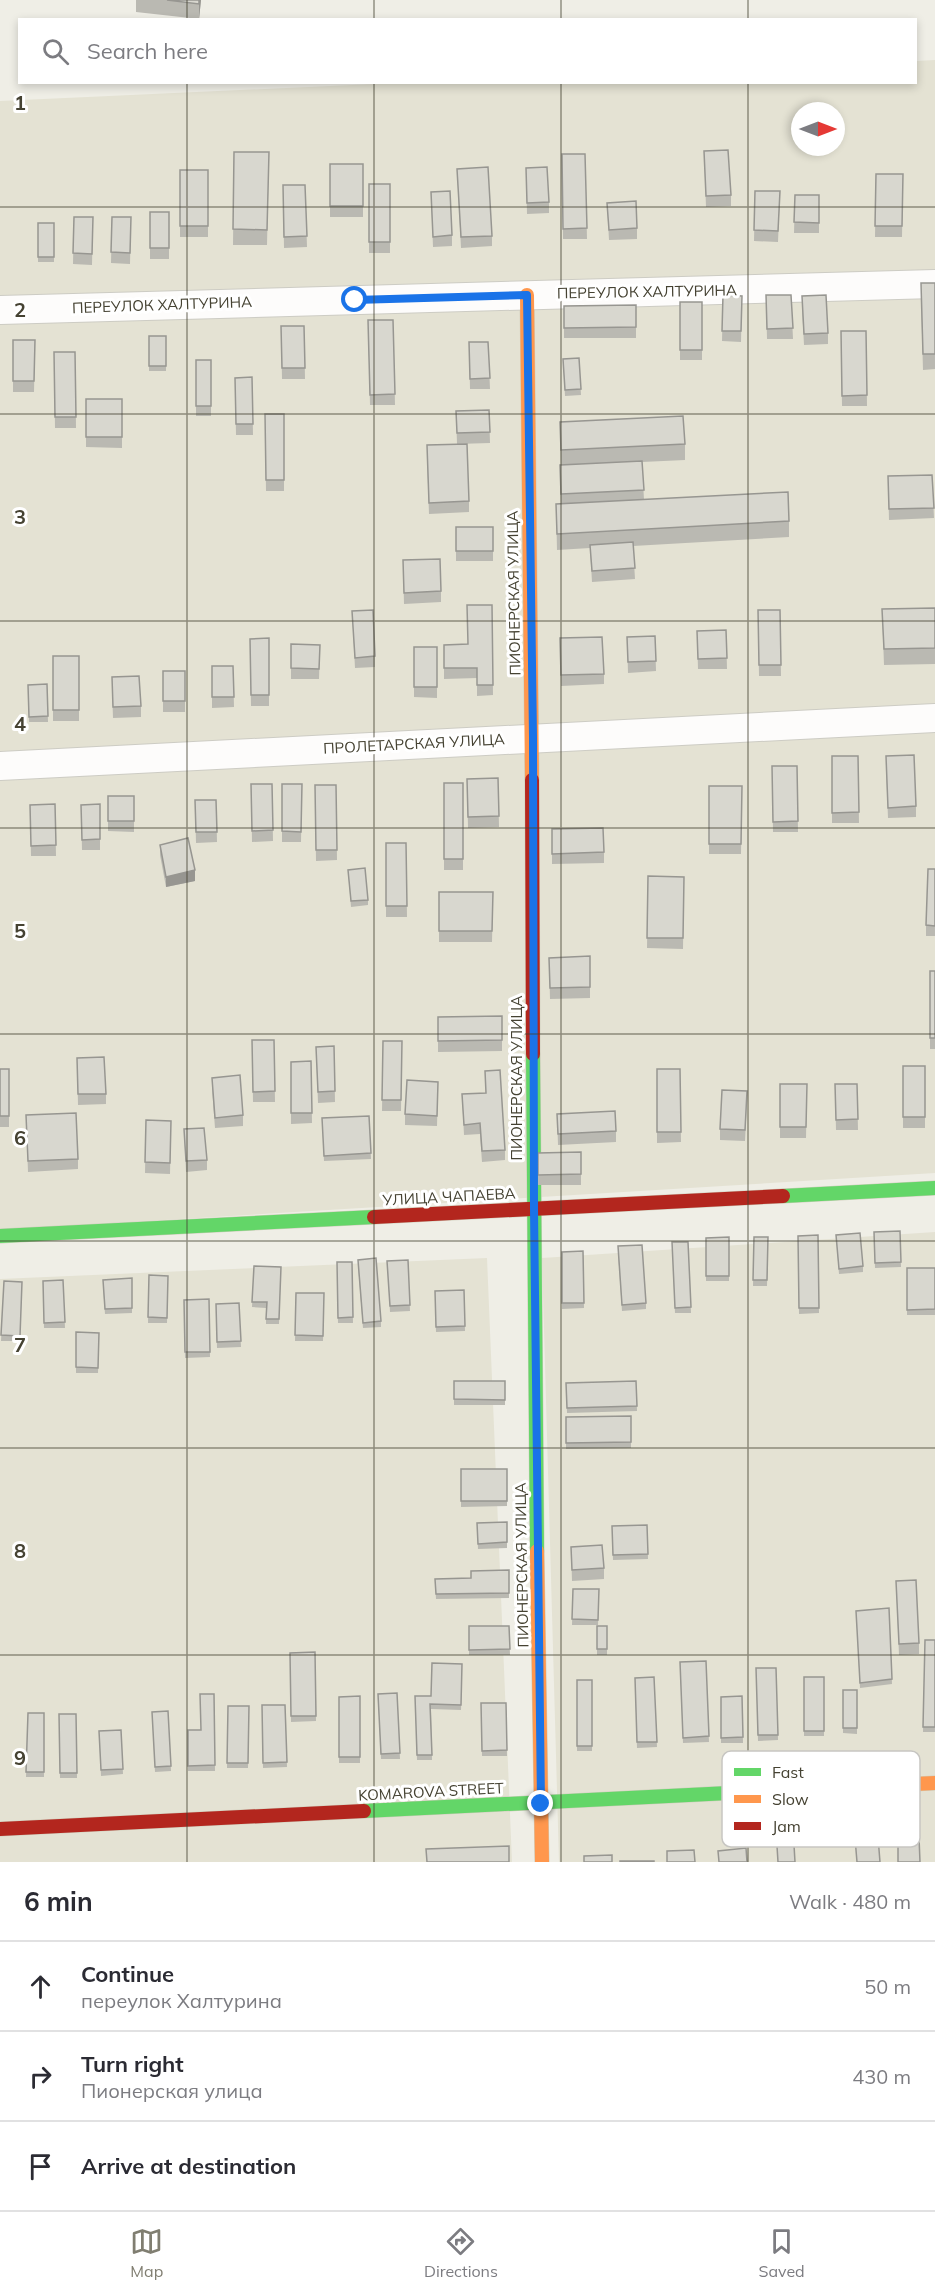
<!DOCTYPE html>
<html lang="en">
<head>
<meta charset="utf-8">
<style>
  body { margin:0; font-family:Mulish,sans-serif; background:#f2f2f3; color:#2b2b33 }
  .compass { position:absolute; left:791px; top:102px; width:54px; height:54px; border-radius:50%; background:#fff; box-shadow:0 3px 9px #0003; rotate:90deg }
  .stop { position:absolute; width:18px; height:18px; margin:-14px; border:4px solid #1a73e8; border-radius:50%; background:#fff }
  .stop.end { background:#1a73e8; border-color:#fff; box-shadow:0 2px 6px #0008 }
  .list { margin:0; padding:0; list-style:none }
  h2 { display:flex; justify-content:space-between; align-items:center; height:78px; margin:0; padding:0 24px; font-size:26px }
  h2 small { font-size:20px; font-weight:400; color:#7c7c81 }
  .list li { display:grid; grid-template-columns:39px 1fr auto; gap:18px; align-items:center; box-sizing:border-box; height:90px; padding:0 24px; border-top:2px solid #e1e1e2 }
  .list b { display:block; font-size:22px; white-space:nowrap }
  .list p { margin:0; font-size:20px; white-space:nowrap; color:#7c7c81 }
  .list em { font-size:20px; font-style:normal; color:#7c7c81 }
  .icon { flex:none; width:33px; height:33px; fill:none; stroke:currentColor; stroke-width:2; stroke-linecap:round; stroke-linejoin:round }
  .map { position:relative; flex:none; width:935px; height:1862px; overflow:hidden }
  .search { position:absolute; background:#fff; box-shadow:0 3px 9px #0003; left:18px; right:18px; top:18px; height:66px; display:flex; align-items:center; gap:15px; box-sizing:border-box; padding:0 21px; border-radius:0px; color:#7c7c81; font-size:22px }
  .sheet { height:348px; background:#fff }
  nav { display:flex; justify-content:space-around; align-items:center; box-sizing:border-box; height:84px; border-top:2px solid #e1e1e2; background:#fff; font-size:16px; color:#7c7c81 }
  nav a { display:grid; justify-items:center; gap:3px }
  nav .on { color:#807e71 }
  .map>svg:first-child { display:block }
</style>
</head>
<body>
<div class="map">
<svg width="935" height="1862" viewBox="0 0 935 1862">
  <rect width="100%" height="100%" fill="#efeee6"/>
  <path fill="#e4e2d3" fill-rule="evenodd" d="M935,60V1173L0,1230V101L418,82H916V61ZM800,111H836V147H800Z
    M935,1232V1862H559L542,1258Z
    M487,1258L512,1862H0V1279Z"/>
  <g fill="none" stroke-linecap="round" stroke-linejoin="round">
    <g stroke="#cdccc4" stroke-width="30">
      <path id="street" d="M0,310L935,284
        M0,766L935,718"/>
    </g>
    <g stroke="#cfcebc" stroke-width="15">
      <path id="fast" d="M533,1054L537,1551
        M783,1196L935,1188
        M0,1236L374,1217
        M364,1811L811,1789"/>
    </g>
    <g stroke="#cfcebc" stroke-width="15">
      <path id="slow" d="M527,295L532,780
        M537,1551L542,1862
        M811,1789L935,1783"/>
    </g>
    <g stroke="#cfcebc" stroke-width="15">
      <path id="jam" d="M532,780L533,1054
        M374,1217L783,1196
        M0,1829L364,1811"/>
    </g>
    <use href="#street" stroke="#fdfcfb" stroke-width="28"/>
    <use href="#fast" stroke="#63d668" stroke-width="14"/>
    <use href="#slow" stroke="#ff974d" stroke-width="14"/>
    <use href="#jam" stroke="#b3261e" stroke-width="14"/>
  </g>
  <path fill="#bab9b2" d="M136,0H201L199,19L136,12Z
    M704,151L731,195V206L706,207Z
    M234,152H269L267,245H233Z
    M562,154H585L587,239H563Z
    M330,164H363V217H330Z
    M526,168L549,202V213L527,214Z
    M457,169L492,236V246L461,248Z
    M180,170H208V237H180Z
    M876,174H903L902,237H875Z
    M369,184H390V253H369Z
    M283,185H305L307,247L284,248Z
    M755,191H780L778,242L754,241Z
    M431,192L452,235V246L433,247Z
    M795,195H819V233H794Z
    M607,203L637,228V239L609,240Z
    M150,212H169V259H150Z
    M74,217H93L92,265L73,264Z
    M112,217H131L130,264L111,263Z
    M38,223H54V262H38Z
    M935,283V369L923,370L921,299Z
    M723,295L742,296L741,342L722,341Z
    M766,295H791L793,339H767Z
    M680,302H702V360H680Z
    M636,305V338H564V306Z
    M802,307L828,333V344L804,345Z
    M368,320H393L395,405H370Z
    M281,326H304L305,379H282Z
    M841,331H866L867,406H842Z
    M149,336H166V371H149Z
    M13,340H35L34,392H13Z
    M469,342H488L490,389H470Z
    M54,352H75L76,428H55Z
    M579,358L581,395L565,396L563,359Z
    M196,360H211V416H196Z
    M252,377L253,435H236L235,378Z
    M86,399H122V448L86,447Z
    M489,410L490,443L457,444L456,411Z
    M265,414H284V491H266Z
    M560,422L685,444V460L642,462L644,500L789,521V537L633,546L635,579L592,582L590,548L557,550L556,504H561L560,476V465H561Z
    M427,456L469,501V512L429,514Z
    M932,475L934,518L889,520L888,476Z
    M456,527H493V561H456Z
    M403,560L441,591V602L404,604Z
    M492,605L493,695L477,696V678L444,679V645L467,644Z
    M935,608V664L884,665L882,609Z
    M758,610H780L781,676H759Z
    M352,611L375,656V667L355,668Z
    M726,630L727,669H698L697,631Z
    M655,636L656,671L628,673L627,637Z
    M269,638V706H251L250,639Z
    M560,638L604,674V684L561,686Z
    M291,644L320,645L319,679H291Z
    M414,647H437V698L414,697Z
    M53,656H79V721H53Z
    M212,666H233L234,707L212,708Z
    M163,671H185V712H163Z
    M47,684L48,722H29L28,685Z
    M112,688L141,706V717L113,718Z
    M832,756H858L859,823H832Z
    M772,766H797L798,832H773Z
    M886,766L916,806V817L888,818Z
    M498,778L499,827L468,828L467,779Z
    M444,783H463V870H444Z
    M251,784H272L273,841L252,842Z
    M282,784H302L301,842H282Z
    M315,785H336L337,860L316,861Z
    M709,786H742L741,854H709Z
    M108,796H134V832L108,831Z
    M195,800H216L217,842L196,843Z
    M55,804L56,856H31L30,805Z
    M100,804V850H82L81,805Z
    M552,829L604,852V863L552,864Z
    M386,843H406L407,917H386Z
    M160,845L195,881L166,887L160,855Z
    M935,869V936H926V925Z
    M348,870L368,900V905L351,907Z
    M648,876L684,877L683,949L647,948Z
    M439,892H493L492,942H439Z
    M590,956V998L550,999L549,958Z
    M930,971H935V1049H930Z
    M502,1016V1051L438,1052V1017Z
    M252,1040H274L275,1102H253Z
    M383,1041H402L401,1111H382Z
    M334,1046L335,1102L318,1103L316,1047Z
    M77,1058L106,1094V1104L78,1105Z
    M311,1061L312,1123L291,1124V1062Z
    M903,1066H925V1128H903Z
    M0,1069H9V1127H0Z
    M657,1069H680L681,1142L657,1143Z
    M485,1071L505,1150V1160L482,1162L480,1134L464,1135L462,1094L486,1093Z
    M212,1078L243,1115V1126L215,1128L212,1088Z
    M438,1082L437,1126L405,1125V1114Z
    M780,1084H807L806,1138H780Z
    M835,1084H857L858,1130H836Z
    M747,1102L745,1141L720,1140V1129Z
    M557,1114L616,1131V1142L558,1145Z
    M26,1115L78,1159V1169L28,1172Z
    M369,1116L371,1159L324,1161L322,1118Z
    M146,1120L171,1121L170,1174L145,1173Z
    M184,1129L207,1160V1170L186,1172Z
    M581,1152V1185H538V1153Z
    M900,1231L901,1267L875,1268L874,1232Z
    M818,1235L819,1313L799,1314L798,1236Z
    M836,1235L863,1266V1272L839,1274Z
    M729,1237V1281H706V1238Z
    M754,1237H768L767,1286H753Z
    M672,1242H688L691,1313H675Z
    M583,1251L584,1308L562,1309V1252Z
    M618,1252L646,1303V1309L622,1311Z
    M408,1260L410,1311L390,1312L387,1261Z
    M337,1262H352L353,1323H338Z
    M358,1265L381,1321V1327L363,1328Z
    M254,1266L281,1267L279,1324H266V1308L252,1307Z
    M907,1268H935V1315H907Z
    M149,1275L168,1276L167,1323H148Z
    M132,1278V1313L105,1314L103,1285Z
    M63,1280L65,1328H44L43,1281Z
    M4,1281L22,1282L20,1341H1Z
    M464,1290L465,1331L436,1332L435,1291Z
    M296,1293H324L323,1341H295Z
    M209,1299L210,1357L185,1358L184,1300Z
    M239,1303L241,1347L217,1348L216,1304Z
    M76,1332L99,1333L98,1373H76Z
    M454,1381H505V1405H454Z
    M636,1381L637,1411L567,1413L566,1383Z
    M631,1416V1448L566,1449V1417Z
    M461,1469H507V1506L461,1507Z
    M507,1522V1548L478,1549L477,1523Z
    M647,1525L648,1559L613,1560L612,1526Z
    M571,1547L604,1568V1579L572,1581Z
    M509,1570V1598L436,1599L435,1579L471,1578Z
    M896,1581L919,1643V1654L899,1655Z
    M573,1589H599L598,1625H572Z
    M889,1608L892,1684L860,1688L856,1611Z
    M469,1626H509L510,1655H469Z
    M597,1626H607V1655H597Z
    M925,1640H935V1732H923Z
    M315,1652L316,1721L291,1722L290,1653Z
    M706,1661L709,1742L683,1743L680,1662Z
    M462,1664L461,1710L431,1709L432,1760H417L415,1696H431Z
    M756,1668H776L778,1740L758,1741Z
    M654,1677L657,1747L637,1748L635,1678Z
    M804,1677H824V1736H804Z
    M577,1680H592V1751H577Z
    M843,1690H857V1734L843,1733Z
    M397,1693L400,1759H381L378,1694Z
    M214,1694L215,1771H188V1730H201Z
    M360,1696V1763H339V1697Z
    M742,1696L743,1743H721V1697Z
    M481,1703H506L507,1756H482Z
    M262,1705H285L287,1767L263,1768Z
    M228,1706H249L248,1768H227Z
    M168,1711L171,1771L155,1772L152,1712Z
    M28,1713H44V1777H26Z
    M59,1714H76L77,1778H60Z
    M121,1730L123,1774L101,1776L99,1731Z"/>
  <path fill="#979691" d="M199,0H201L199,19Z
    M195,870V881L166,887V877Z"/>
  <path fill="#d8d7cf" stroke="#979691" stroke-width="1.5" d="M167,0H199V4Z
    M728,150L731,195L706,196L704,151Z
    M234,152H269L267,230L233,229Z
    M562,154H585L587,228L563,229Z
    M330,164H363V206H330Z
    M488,167L492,236L461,237L457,169Z
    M547,167L549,202L527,203L526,168Z
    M180,170H208V226H180Z
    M876,174H903L902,226H875Z
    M369,184H390V242H369Z
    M283,185H305L307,236L284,237Z
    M450,191L452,235L433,237L431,192Z
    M755,191H780L778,231L754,230Z
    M795,195H819V223L794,222Z
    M636,201L637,228L609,230L607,203Z
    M150,212H169V248H150Z
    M74,217H93L92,254L73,253Z
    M112,217H131L130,253L111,252Z
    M38,223H54V257H38Z
    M921,283H935V354H923Z
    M723,295L742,296L741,331H722Z
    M766,295H791L793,328L767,329Z
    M826,295L828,333L804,334L802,296Z
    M680,302H702V350H680Z
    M636,305V327L564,328V306Z
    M368,320H393L395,394L370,395Z
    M281,326H304L305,368H282Z
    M841,331H866L867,395L842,396Z
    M149,336H166V366H149Z
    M13,340H35L34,381H13Z
    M469,342H488L490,378L470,379Z
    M54,352H75L76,417H55Z
    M579,358L581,389L565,390L563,359Z
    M196,360H211V406H196Z
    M252,377L253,424H236L235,378Z
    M86,399H122V437H86Z
    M489,410L490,432L457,433L456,411Z
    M265,414H284V480H266Z
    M683,416L685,444L561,450L560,422Z
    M467,444L469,501L429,503L427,445Z
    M642,461L644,490L561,494L560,465Z
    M932,475L934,508L889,509L888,476Z
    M788,492L789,521L557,534L556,504Z
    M456,527H493V551H456Z
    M633,542L635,568L592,571L590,545Z
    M440,559L441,591L404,593L403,560Z
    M467,605H492L493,685H477V668H444V645L468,644Z
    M935,608V648L884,649L882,609Z
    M373,610L375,656L355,658L352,611Z
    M758,610H780L781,665H759Z
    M726,630L727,658L698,659L697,631Z
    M655,636L656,661L628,662L627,637Z
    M602,637L604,674L561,675L560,638Z
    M269,638V695H251L250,639Z
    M291,644L320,645L319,669L291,668Z
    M414,647H437V687H414Z
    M53,656H79V710H53Z
    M212,666H233L234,697H212Z
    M163,671H185V701H163Z
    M139,676L141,706L113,707L112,677Z
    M47,684L48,716L29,717L28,685Z
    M914,755L916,806L888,808L886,756Z
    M832,756H858L859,812L832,813Z
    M772,766H797L798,821L773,822Z
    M498,778L499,816L468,817L467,779Z
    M444,783H463V859H444Z
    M251,784H272L273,830L252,831Z
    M282,784H302L301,832L282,831Z
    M315,785H336L337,850H316Z
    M709,786H742L741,844H709Z
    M108,796H134V821H108Z
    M195,800H216L217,832H196Z
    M55,804L56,845L31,846L30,805Z
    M100,804V839L82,840L81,805Z
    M603,828L604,852L552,854V829Z
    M188,838L195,870L166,877L160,845Z
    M386,843H406L407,906H386Z
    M365,868L368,900L351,901L348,870Z
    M928,869H935V926L926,925Z
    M648,876L684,877L683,938H647Z
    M439,892H493L492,931H439Z
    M590,956V987L550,988L549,958Z
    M930,971H935V1038H930Z
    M502,1016V1040L438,1041V1017Z
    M252,1040H274L275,1091L253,1092Z
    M383,1041H402L401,1100H382Z
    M334,1046L335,1091L318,1092L316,1047Z
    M104,1057L106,1094H78L77,1058Z
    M311,1061L312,1113H291V1062Z
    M903,1066H925V1117H903Z
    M0,1069H9V1116H0Z
    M657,1069H680L681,1132H657Z
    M500,1070L505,1150L482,1151L480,1123L464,1125L462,1094L486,1093L485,1071Z
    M240,1075L243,1115L215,1118L212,1078Z
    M407,1080L438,1082L437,1116L405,1114Z
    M780,1084H807L806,1127H780Z
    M835,1084H857L858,1119L836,1120Z
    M722,1090L747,1091L745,1130L720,1129Z
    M615,1111L616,1131L558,1134L557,1114Z
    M76,1113L78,1159L28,1161L26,1115Z
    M369,1116L371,1153L324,1156L322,1118Z
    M146,1120L171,1121L170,1163L145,1162Z
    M204,1128L207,1160L186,1161L184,1129Z
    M581,1152V1174L538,1175V1153Z
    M900,1231L901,1262L875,1263L874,1232Z
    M860,1233L863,1266L839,1269L836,1235Z
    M818,1235L819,1308H799L798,1236Z
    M729,1237V1276H706V1238Z
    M754,1237H768L767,1280H753Z
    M672,1242H688L691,1307L675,1308Z
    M642,1245L646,1303L622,1305L618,1246Z
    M583,1251L584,1303H562V1252Z
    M376,1258L381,1321L363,1323L358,1260Z
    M408,1260L410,1305L390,1306L387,1261Z
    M337,1262H352L353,1317L338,1318Z
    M254,1266L281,1267L279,1319H266L267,1302H252Z
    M907,1268H935V1309L907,1310Z
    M149,1275L168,1276L167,1318L148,1317Z
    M132,1278V1308L105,1309L103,1280Z
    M63,1280L65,1322L44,1323L43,1281Z
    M4,1281L22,1282L20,1336L1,1335Z
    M464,1290L465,1326L436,1327L435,1291Z
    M296,1293H324L323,1336L295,1335Z
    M209,1299L210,1352H185L184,1300Z
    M239,1303L241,1341L217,1342L216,1304Z
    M76,1332L99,1333L98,1368L76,1367Z
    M454,1381H505V1400L454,1399Z
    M636,1381L637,1406L567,1408L566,1383Z
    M631,1416V1442L566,1443V1417Z
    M461,1469H507V1501H461Z
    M507,1522V1542L478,1544L477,1523Z
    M647,1525L648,1554L613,1555L612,1526Z
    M602,1545L604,1568L572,1570L571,1547Z
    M509,1570V1593L436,1594L435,1579L471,1578V1571Z
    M916,1580L919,1643L899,1644L896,1581Z
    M573,1589H599L598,1620L572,1619Z
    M889,1608L892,1679L860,1683L856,1611Z
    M469,1626H509L510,1649L469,1650Z
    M597,1626H607V1649H597Z
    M925,1640H935V1727H923Z
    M315,1652L316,1716H291L290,1653Z
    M706,1661L709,1736L683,1738L680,1662Z
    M432,1663L462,1664L461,1705L430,1704L432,1755H417L415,1696H431Z
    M756,1668H776L778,1735H758Z
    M654,1677L657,1742H637L635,1678Z
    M804,1677H824V1731H804Z
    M577,1680H592V1746H577Z
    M843,1690H857V1728H843Z
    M397,1693L400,1753L381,1754L378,1694Z
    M200,1694H214L215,1765L188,1766V1730H201Z
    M360,1696V1757H339V1697Z
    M742,1696L743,1737L721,1738V1697Z
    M481,1703H506L507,1750L482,1751Z
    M262,1705H285L287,1762L263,1763Z
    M228,1706H249L248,1763H227Z
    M168,1711L171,1766L155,1767L152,1712Z
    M28,1713H44V1772H26Z
    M59,1714H76L77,1773H60Z
    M121,1730L123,1769L101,1770L99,1731Z
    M878,1837L880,1862H857L855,1838Z
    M919,1837L920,1862H898V1838Z
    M794,1845L795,1862H778L777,1846Z
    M509,1846V1862H427L426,1849Z
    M746,1848L747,1862H719L718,1851Z
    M694,1850L695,1862H667V1851Z
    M612,1855V1862H584V1856Z
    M620,1861H654V1862H620Z"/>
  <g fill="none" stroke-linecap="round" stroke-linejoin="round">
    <path stroke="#1a73e8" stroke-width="8" d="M355,300L527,295L533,737L534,1209L541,1804"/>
  </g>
  <path fill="none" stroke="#454232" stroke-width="1.5" stroke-opacity="0.55" d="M187,0V20M374,0V20M561,0V20M748,0V20M187,82V1862M374,82V1862M561,82V1862M748,82V1862M0,207H935M0,414H935M0,621H935M0,828H935M0,1034H935M0,1241H935M0,1448H935M0,1655H935"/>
  <g text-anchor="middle" stroke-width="6" stroke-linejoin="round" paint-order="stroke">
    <g font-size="15" fill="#454232" stroke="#fff">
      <text transform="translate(647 292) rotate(-1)" y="5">ПЕРЕУЛОК ХАЛТУРИНА</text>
      <text transform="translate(162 305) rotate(-2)" y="5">ПЕРЕУЛОК ХАЛТУРИНА</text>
      <text transform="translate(514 593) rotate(-91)" y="5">ПИОНЕРСКАЯ УЛИЦА</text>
      <text transform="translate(414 744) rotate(-3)" y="5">ПРОЛЕТАРСКАЯ УЛИЦА</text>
      <text transform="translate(517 1078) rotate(-90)" y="5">ПИОНЕРСКАЯ УЛИЦА</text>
      <text transform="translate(449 1197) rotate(-3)" y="5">УЛИЦА ЧАПАЕВА</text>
      <text transform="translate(522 1565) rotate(-91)" y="5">ПИОНЕРСКАЯ УЛИЦА</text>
      <text transform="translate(431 1792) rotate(-3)" y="5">KOMAROVA STREET</text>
    </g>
  </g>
  <rect x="722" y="1751" width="198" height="96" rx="9" fill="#fff" stroke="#c7c6c2" stroke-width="1.5"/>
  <rect x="734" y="1768" width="27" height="8" fill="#63d668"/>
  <rect x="734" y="1795" width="27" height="8" fill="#ff974d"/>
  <rect x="734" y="1822" width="27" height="8" fill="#b3261e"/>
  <g font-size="16" fill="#454232">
    <text x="772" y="1778">Fast</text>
    <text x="772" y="1805">Slow</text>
    <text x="772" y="1832">Jam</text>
  </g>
  <g font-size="20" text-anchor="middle" font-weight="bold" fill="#454232" stroke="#fff" stroke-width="6" stroke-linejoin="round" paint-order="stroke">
    <text x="20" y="110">1</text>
    <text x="20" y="317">2</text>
    <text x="20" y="524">3</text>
    <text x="20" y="731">4</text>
    <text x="20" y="938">5</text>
    <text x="20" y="1145">6</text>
    <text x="20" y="1352">7</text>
    <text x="20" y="1558">8</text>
    <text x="20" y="1765">9</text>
  </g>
</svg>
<svg class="compass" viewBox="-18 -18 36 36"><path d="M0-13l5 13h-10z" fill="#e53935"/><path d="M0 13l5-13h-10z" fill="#7c7c81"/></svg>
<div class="stop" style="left:355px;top:300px"></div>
<div class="stop end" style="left:541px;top:1804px"></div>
<div class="search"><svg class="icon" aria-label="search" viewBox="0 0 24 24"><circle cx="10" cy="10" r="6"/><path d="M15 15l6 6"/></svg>Search here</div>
</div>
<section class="sheet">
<h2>6 min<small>Walk · 480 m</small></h2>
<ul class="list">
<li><svg class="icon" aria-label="ahead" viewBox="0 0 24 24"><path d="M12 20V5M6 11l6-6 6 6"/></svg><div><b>Continue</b><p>переулок Халтурина</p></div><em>50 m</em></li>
<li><svg class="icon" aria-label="right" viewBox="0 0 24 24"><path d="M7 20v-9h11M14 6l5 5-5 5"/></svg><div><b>Turn right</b><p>Пионерская улица</p></div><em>430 m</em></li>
<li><svg class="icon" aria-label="arrive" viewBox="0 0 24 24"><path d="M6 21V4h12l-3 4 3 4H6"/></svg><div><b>Arrive at destination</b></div></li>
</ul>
</section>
<nav>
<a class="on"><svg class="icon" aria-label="map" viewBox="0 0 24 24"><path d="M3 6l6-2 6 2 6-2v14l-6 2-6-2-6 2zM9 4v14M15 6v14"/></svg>Map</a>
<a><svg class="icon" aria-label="directions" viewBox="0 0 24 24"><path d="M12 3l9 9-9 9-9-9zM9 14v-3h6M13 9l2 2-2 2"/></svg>Directions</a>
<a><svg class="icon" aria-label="saved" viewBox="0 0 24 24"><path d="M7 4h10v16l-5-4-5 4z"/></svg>Saved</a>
</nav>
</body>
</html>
